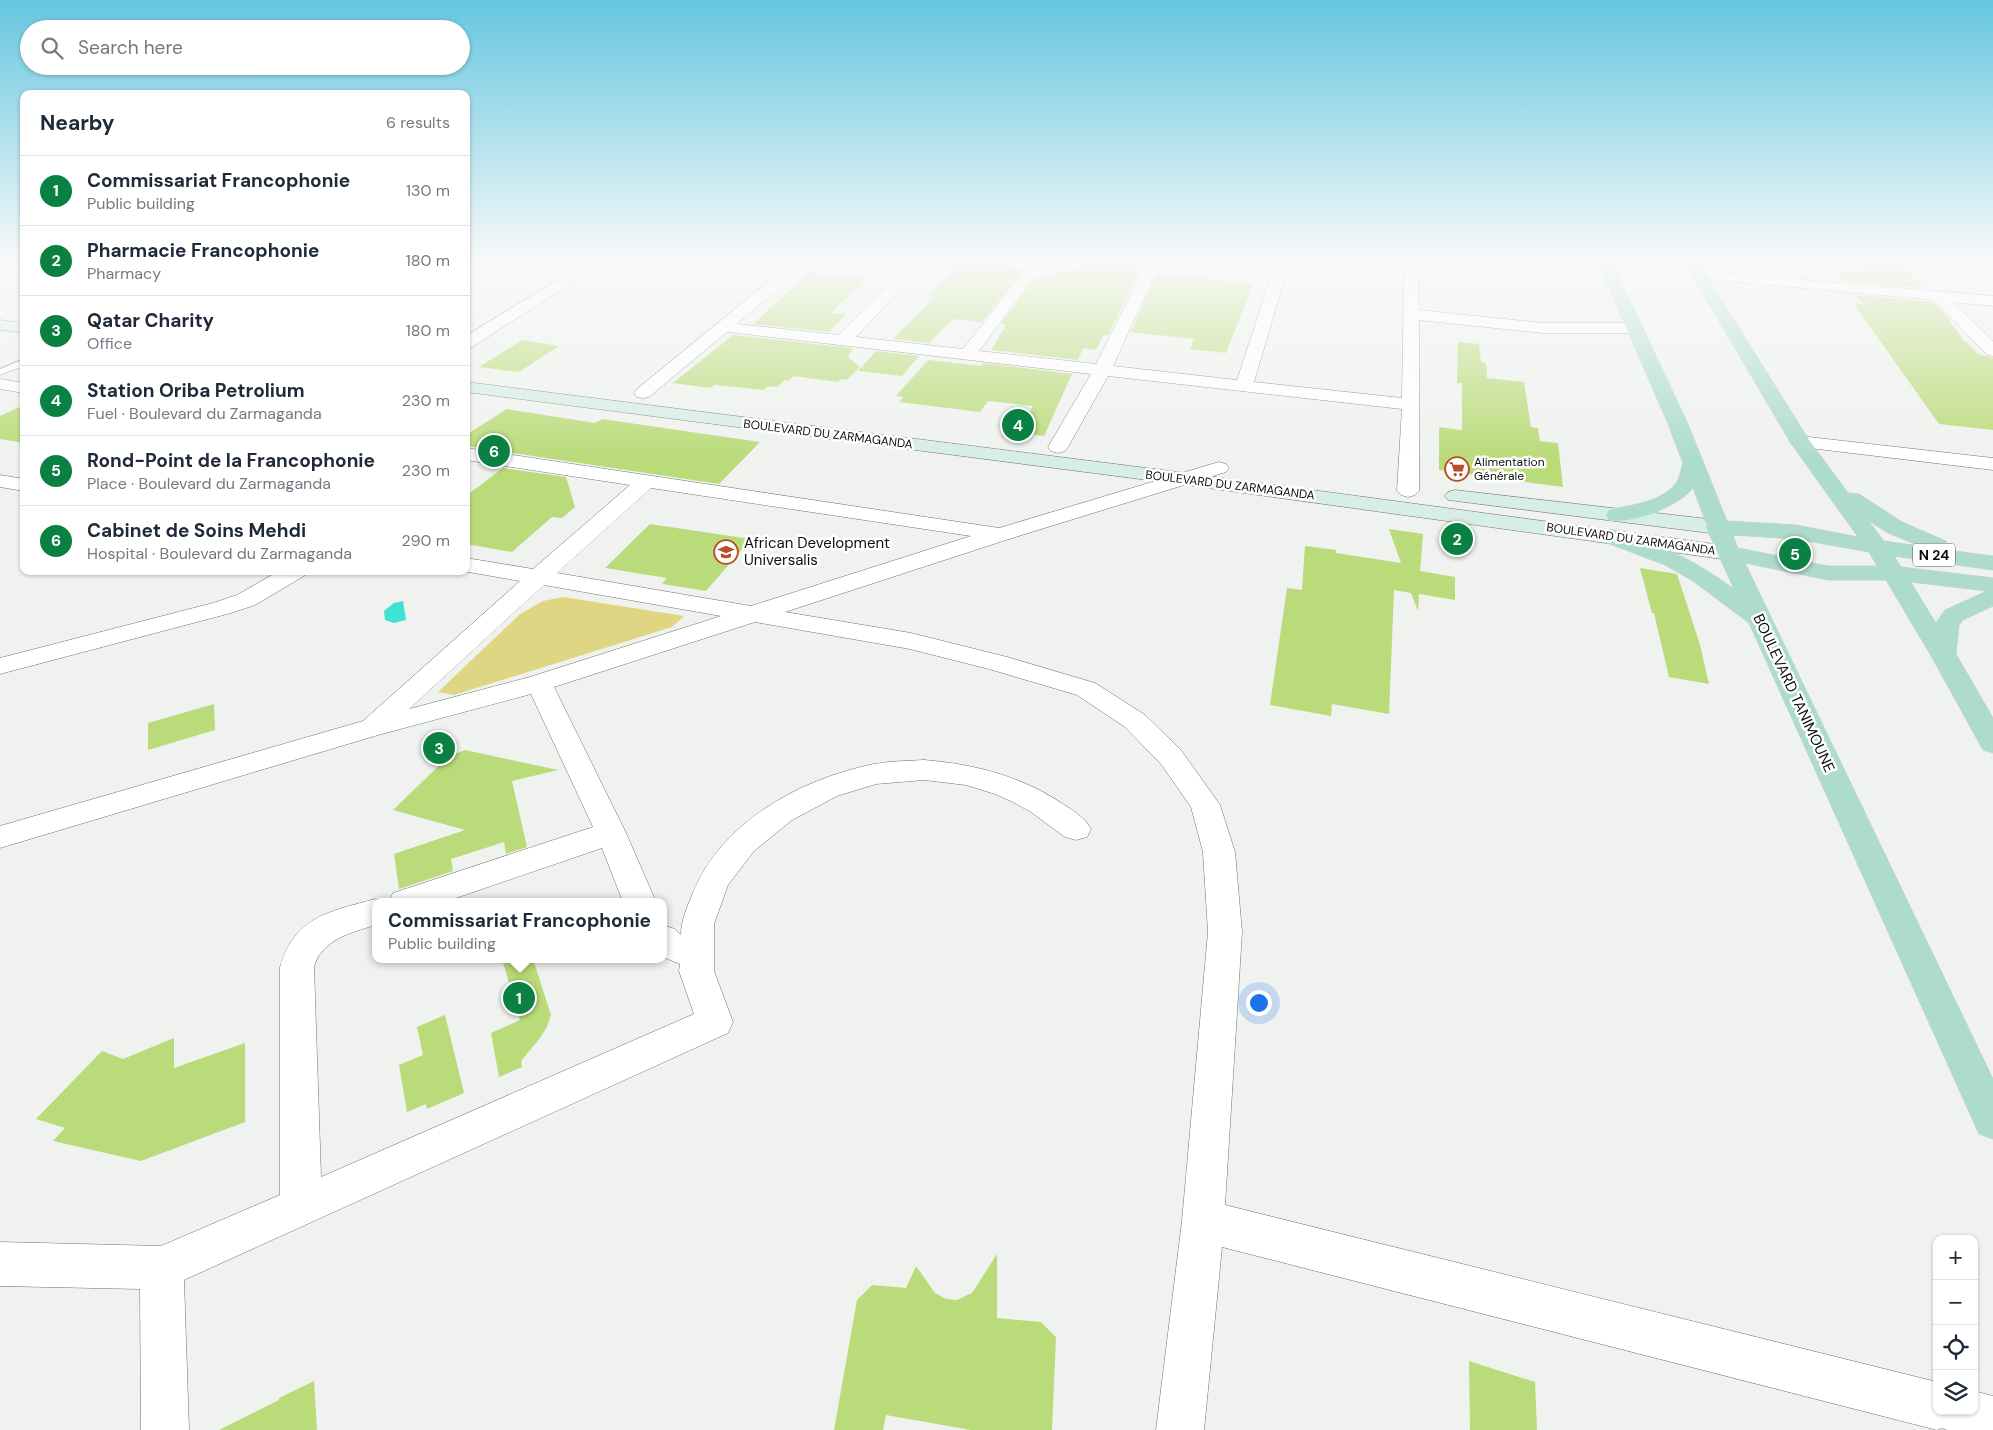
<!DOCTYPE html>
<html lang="en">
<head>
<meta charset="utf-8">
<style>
  body { margin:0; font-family:"DM Sans",sans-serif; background:#f2f2f3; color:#1f2937 }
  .controls { position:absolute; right:15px; bottom:15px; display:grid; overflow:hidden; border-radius:10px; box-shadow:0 1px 4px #0004 }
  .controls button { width:45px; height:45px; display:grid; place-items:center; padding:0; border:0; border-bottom:1px solid #e0e1e3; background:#fff; color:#1f2937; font:25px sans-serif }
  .you { position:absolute; left:1258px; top:1002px; width:18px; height:18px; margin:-12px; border:4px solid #fff; border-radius:50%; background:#1a73e8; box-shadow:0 0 0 8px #1a73e833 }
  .badge { display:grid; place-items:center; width:32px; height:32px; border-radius:50%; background:#0b8043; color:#fff; font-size:16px; font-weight:700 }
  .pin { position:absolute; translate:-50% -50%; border:2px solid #fff; box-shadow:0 1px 5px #0006 }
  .popup { position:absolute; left:372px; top:898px; width:295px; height:65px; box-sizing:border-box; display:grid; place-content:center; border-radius:10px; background:#fff; filter:drop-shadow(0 1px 4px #0005); font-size:16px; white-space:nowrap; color:#747a83 }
  .popup b { font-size:19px; color:#1f2937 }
  .popup::after { content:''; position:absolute; left:50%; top:100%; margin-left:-10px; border:10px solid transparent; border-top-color:#fff }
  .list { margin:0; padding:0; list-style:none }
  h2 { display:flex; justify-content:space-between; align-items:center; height:65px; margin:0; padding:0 20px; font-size:21px }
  h2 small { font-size:16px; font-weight:400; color:#747a83 }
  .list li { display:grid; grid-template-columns:32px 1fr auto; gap:15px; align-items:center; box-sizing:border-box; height:70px; padding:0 20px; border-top:1px solid #e0e1e3 }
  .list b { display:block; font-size:19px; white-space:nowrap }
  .list p { margin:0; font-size:16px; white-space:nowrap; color:#747a83 }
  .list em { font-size:16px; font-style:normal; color:#747a83 }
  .icon { flex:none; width:28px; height:28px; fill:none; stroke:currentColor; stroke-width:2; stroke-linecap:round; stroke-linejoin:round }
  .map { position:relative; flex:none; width:1993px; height:1430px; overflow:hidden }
  .search { position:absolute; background:#fff; box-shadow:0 1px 4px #0004; left:20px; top:20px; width:450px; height:55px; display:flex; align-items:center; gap:12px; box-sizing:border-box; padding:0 18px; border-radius:28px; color:#747a83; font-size:19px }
  .panel { position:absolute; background:#fff; box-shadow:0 1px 4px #0004; left:20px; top:90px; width:450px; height:485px; border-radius:10px }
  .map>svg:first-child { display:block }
</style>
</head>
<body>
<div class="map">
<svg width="1993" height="1430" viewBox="0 0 1993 1430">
  <rect width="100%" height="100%" fill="#eff2ef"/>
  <path fill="#dfd683" d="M563,597L684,616L672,627L454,695L438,692L520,614L543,601Z"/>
  <path fill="#41e1d5" d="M403,601L406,620L394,623L385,620L384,611L394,603Z"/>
  <path fill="#badb79" d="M1096,260H1136L1141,266L1108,336L1104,335L1096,350L1083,348L1078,360L991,350L1006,325L1001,324L1032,282L1039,278L1061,272L1075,274L1069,270L1092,265Z
    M960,261L1028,269L1020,274L982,322L952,319L930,343L893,339L934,297L928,296Z
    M1862,262L1904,266L1923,288L1844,281L1833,270L1870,273Z
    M810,272L866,279L831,313L846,314L829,332L753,324Z
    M1157,273L1253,284L1226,353L1190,349L1194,339L1131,332Z
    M1855,295L1933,302L1944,313L1964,341L1967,342L1978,354L1993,358V430L1939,424L1853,303L1863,304Z
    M733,335L853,348L848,357L860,367L847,380L841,379L838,382L793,376L789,381L784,380L778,387L768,386L764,390L715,385L710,388L673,383Z
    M522,340L559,346L519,372L479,367Z
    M1458,342L1479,344L1481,362L1486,363L1487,378L1524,382L1531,427L1538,428L1540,441L1558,443L1563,487L1439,470V427L1462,430V383H1457Z
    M876,351L919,356L902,376L858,371Z
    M928,360L981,366L983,363L1072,374L1044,436L1019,433L1033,406L988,401L980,412L899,402L903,397L896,396Z
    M24,405V443L0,439V416Z
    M507,409L595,423L602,419L760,442L719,484L466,446V435Z
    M503,468L566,477L575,507L562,518L552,517L512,552L466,544V496Z
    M650,524L710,533L751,539L706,591L662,584L667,578L605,568Z
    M1389,529L1423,534L1420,571L1455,577V600L1419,594L1418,611L1411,593L1394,590L1389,714L1332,704L1331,716L1270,705L1287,588L1302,590L1305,546L1336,550V553L1401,563Z
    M1640,568L1677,574L1700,645L1709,684L1669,677L1654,613H1652Z
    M214,704L215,730L148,750V723Z
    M465,750L558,770L512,781L527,847L506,854L504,842L451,859L453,871L399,889L394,854L465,830L393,810L449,756Z
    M502,959H533L551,1015L547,1027L540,1038L521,1061L522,1067L499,1077L491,1033L520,1020Z
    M445,1015L464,1093L427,1109L426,1104L407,1112L399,1065L423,1055L417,1027Z
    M174,1038V1068L245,1043V1122L141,1161L53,1141L65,1128L36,1119L102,1051L123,1059Z
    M997,1254V1318L1041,1322L1056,1337L1052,1430H971L886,1415L883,1430H834L857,1300L872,1285L906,1288L916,1266L935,1293L946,1299L957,1300L972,1293Z
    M1469,1361L1535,1382L1537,1430H1470Z
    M314,1381L317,1430H219L279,1400V1398Z"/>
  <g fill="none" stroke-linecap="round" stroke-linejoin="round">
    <g stroke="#6f726f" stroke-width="1">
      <path id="service" d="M24,359V366L0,375V369Z"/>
    </g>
    <g stroke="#6f726f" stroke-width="1">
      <path id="minor" d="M590,260H607L472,347L466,348V336Z
        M795,260H811L737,324L839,335L913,260H928L856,337L963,349L1021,275C1041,261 1071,260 1094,260L1092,263L1038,276L1031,281L979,351L1096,364L1141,274L1143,266L1138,260H1153L1157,266L1155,274L1113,366L1237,380L1271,277L1269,270L1259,260H1275L1283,268L1285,277L1254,382L1402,398L1404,269L1392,260H1411L1418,269L1419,310L1543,323H1635L1641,325L1643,328L1641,331L1635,333H1543L1419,320V491L1415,495L1408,497L1401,495L1397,491L1402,409L1108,376L1068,447L1065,451L1058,453L1051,451L1048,447L1091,374L727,332L649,397L643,398L637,397L634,393L637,389Z
        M1984,260H1993V264L1986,263Z
        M1699,271L1993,296V306L1953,302L1993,341V356L1987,355L1934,300L1694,278L1692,275L1694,272Z
        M0,379L24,383V393L0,389Z
        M1800,436L1993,458V470L1793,446L1790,442L1793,438Z
        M466,448L999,528L1212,464L1219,462L1226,464L1229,468L1226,472L1009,539L785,612L911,633L1007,657L1095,683L1145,715L1181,750L1220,805L1235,852L1242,932L1225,1205L1937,1382V1411H1974V1391L1993,1396V1430H1947L1942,1428L1937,1430L1222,1247L1204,1430H1156L1182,1221L1208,932L1203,852L1191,807L1161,764L1125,727L1077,695L989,669L910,649L755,622L554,687L626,833L656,902H623L602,848L444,902H389L393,893L593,827L531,694L378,735L0,848V826L363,721L520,581L463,571H466V558L533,569L630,485L466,460ZM651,488L971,536L751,606L557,573ZM544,585L721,616L530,677L409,709Z
        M0,475L24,479V491L0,487Z
        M279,571H307L304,576L255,605L231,613L0,674V658L213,603L237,595Z
        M924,760C974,764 1021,776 1063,804C1074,811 1085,818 1091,829L1087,837L1076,840L1065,837L1031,812L1013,802L995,794L966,785L924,780L876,784L837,796L792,820L754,851L728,885L714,924V971L733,1022L728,1033L184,1280L189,1430H141L140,1289L0,1286V1242L161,1246L280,1195V967C295,916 329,912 375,899L384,902H375V925C351,933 322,939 314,967L321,1177L694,1014L679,971L680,964L663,957V925L675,929L681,935C681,920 687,908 692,895C721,821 801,779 874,764C890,761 908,761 924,760Z"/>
    </g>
    <g stroke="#6f726f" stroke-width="1">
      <path id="secondary" d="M0,320L24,323V333L0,330Z
        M466,382L1186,473L1729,546L1737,548L1740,553L1737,558L1729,560L1186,485L466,392Z
        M1455,490L1717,520L1725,522L1728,527L1725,532L1717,534L1448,500L1444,496L1448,492Z"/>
    </g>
    <g stroke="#cecfce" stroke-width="1">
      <path id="primary" d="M1597,260H1611L1688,424L1727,521L1796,525L1858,537L1790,442L1683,260H1697L1809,440L1848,493L1859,494L1902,522L1946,541L1949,546L1947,550L1993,556V570L1894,556L1901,567L1993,578V606L1963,620L1959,625L1956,654L1993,718V753L1983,750L1930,654L1886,580H1828L1745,563L1993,1079V1139L1979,1134L1749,623L1693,581L1665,565L1602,541L1599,536L1602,531L1610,529C1655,540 1697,562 1734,589L1706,527L1707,525L1693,488C1679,506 1632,525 1609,520L1606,515L1609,510C1631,505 1663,502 1677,482C1680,476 1681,469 1683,463L1668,424ZM1868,520L1886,532L1919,546L1884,541ZM1733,535L1796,539L1869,552L1877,566H1828L1738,548ZM1911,582L1987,591L1945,610L1936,623Z"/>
    </g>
    <use href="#service" fill="#fff" fill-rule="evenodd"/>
    <use href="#minor" fill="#fff" fill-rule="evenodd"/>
    <use href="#secondary" fill="#d6eee4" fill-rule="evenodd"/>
    <use href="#primary" fill="#aedcca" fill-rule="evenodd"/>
  </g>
  <linearGradient id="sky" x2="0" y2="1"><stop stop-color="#65c6e0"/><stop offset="0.57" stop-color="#f8f9f8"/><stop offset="1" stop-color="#f8f9f8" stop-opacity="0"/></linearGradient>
  <rect width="1993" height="460" fill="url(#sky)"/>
  <defs>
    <g id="supermarket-ring" transform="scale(1.25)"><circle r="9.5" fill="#fff" stroke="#b64f28" stroke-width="1.5"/><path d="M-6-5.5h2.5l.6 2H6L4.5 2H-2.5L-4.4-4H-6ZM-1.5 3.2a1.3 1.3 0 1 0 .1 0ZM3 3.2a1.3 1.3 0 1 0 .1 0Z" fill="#b64f28"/></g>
    <g id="university-ring" transform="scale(1.25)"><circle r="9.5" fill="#fff" stroke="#b64f28" stroke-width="1.5"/><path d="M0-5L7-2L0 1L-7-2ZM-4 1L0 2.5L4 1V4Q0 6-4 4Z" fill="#b64f28"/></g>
  </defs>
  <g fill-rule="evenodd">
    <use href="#supermarket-ring" x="1457" y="469"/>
    <use href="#university-ring" x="726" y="552"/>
  </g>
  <g text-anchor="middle" stroke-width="5" stroke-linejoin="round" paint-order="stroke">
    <g font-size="12" fill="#0c0e0c" stroke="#fff">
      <text transform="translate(828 434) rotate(7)" y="4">BOULEVARD DU ZARMAGANDA</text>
      <text transform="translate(1230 485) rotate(7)" y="4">BOULEVARD DU ZARMAGANDA</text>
      <text transform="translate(1631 539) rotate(8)" y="4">BOULEVARD DU ZARMAGANDA</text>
    </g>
    <g font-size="12" fill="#0c0e0c" stroke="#fff" text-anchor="start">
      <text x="1474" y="466">Alimentation<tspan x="1474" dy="14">Générale</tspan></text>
    </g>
    <rect fill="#fff" stroke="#555655" stroke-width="1" x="1913" y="543.5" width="42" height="23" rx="4"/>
    <g font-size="14" font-weight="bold" fill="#0c0e0c">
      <text x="1934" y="560">N 24</text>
    </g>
    <g font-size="15" fill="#0c0e0c" stroke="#fff" text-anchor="start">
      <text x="744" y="548">African Development<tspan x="744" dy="17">Universalis</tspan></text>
    </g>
    <g font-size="15" fill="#0c0e0c" stroke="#fff">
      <text transform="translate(1794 693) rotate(65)" y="5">BOULEVARD TANIMOUNE</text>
    </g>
  </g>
</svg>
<div class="controls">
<button>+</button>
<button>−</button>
<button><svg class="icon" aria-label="locate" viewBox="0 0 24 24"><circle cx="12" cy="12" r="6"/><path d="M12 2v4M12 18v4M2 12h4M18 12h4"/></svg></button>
<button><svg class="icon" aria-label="layers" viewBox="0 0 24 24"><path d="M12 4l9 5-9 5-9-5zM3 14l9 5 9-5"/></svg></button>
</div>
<div class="you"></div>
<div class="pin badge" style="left:519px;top:998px">1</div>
<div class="popup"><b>Commissariat Francophonie</b>Public building</div>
<div class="pin badge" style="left:1457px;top:539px">2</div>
<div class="pin badge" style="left:439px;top:748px">3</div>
<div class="pin badge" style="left:1018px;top:425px">4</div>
<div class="pin badge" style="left:1795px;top:554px">5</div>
<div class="pin badge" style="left:494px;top:451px">6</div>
<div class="search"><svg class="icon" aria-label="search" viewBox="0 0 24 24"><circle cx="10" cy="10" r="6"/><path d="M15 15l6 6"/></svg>Search here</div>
<section class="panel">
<h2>Nearby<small>6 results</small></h2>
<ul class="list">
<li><span class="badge">1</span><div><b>Commissariat Francophonie</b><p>Public building</p></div><em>130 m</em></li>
<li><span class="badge">2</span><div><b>Pharmacie Francophonie</b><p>Pharmacy</p></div><em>180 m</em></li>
<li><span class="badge">3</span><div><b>Qatar Charity</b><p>Office</p></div><em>180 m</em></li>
<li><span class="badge">4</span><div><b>Station Oriba Petrolium</b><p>Fuel · Boulevard du Zarmaganda</p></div><em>230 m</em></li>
<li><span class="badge">5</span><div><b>Rond-Point de la Francophonie</b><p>Place · Boulevard du Zarmaganda</p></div><em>230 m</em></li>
<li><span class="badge">6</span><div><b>Cabinet de Soins Mehdi</b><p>Hospital · Boulevard du Zarmaganda</p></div><em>290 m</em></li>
</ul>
</section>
</div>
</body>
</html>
